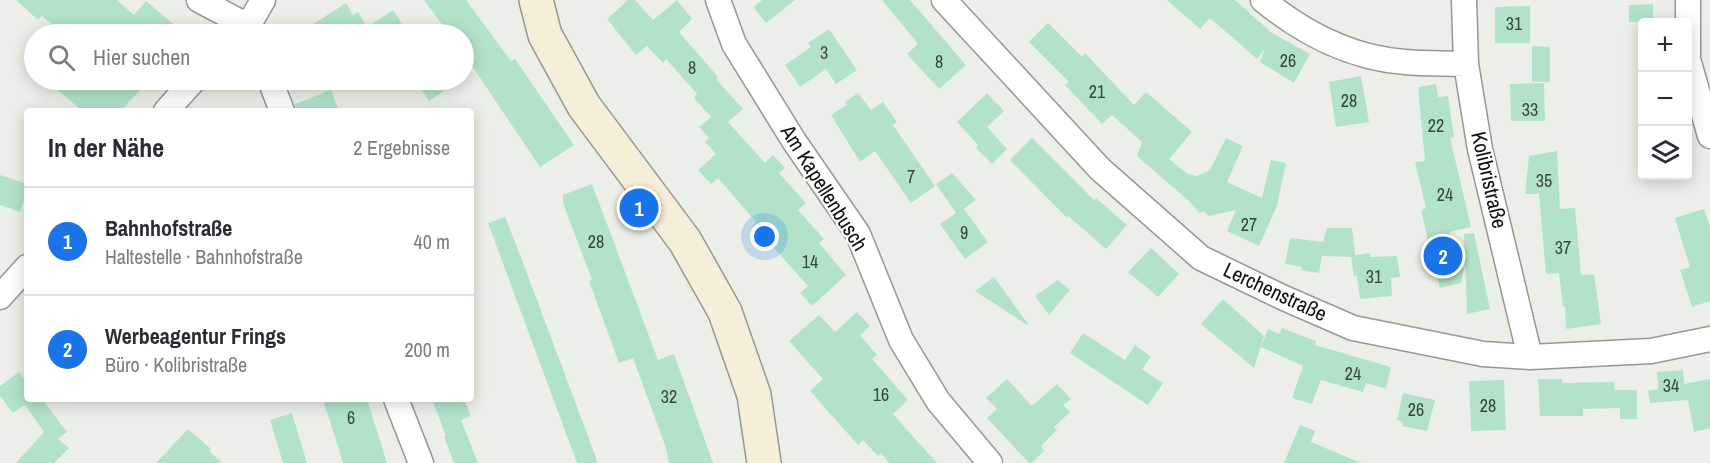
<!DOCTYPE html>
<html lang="de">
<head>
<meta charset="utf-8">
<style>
  body { margin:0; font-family:"Archivo Narrow",sans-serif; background:#f7f7f7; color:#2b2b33 }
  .controls { position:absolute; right:18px; top:18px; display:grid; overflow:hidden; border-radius:6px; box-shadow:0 3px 15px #0003 }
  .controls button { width:54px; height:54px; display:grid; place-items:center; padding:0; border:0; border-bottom:2px solid #e1e1e2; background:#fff; color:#2b2b33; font:30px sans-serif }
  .you { position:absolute; left:765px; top:237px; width:21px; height:21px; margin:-15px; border:4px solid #fff; border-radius:50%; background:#1a73e8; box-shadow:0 0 0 9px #1a73e833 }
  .badge { display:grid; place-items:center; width:39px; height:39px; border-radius:50%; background:#1a73e8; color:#fff; font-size:20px; font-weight:700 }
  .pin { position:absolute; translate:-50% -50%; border:3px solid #fff; box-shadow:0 2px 6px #0006 }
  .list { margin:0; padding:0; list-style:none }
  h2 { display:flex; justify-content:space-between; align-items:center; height:78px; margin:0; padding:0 24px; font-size:26px }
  h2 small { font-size:20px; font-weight:400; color:#7c7c81 }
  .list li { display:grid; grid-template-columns:39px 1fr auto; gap:18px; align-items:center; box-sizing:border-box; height:108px; padding:0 24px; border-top:2px solid #e1e1e2 }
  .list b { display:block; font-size:22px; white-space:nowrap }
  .list p { margin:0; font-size:20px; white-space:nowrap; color:#7c7c81 }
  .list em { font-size:20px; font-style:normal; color:#7c7c81 }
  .icon { flex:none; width:33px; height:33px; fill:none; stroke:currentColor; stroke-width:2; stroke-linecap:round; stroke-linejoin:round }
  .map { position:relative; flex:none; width:1710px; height:463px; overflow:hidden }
  .search { position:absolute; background:#fff; box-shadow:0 3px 15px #0003; left:24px; top:24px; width:450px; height:66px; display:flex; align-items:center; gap:15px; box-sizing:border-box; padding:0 21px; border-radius:33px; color:#7c7c81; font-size:22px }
  .panel { position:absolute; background:#fff; box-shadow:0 3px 15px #0003; left:24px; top:108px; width:450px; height:294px; border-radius:6px }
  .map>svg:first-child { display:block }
</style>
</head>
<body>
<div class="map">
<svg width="1710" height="463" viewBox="0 0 1710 463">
  <rect width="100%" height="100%" fill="#ecefe7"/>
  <path fill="#b2e3c9" d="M16,0H117L134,15L146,1L185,34H63L42,16L38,20Z
    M424,0H466L511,61L515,59L574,145L540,167L464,54V34H449Z
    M628,0H635L653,20L677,0L692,19L679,32L718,77L716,79L743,109L728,122L765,163L773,155L785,168L779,173L806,203L798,210L824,239L819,243L846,275L812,306L800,293L808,286L766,239L764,240L752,226L756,222L718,178L711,184L698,170L716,154L705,142L709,138L699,127L711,117L694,98L697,94L666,59L663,63L647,46L636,55L607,19Z
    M762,0H795L766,23L753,7Z
    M882,0H910L966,65L939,89L907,54L918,44Z
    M1167,0H1235L1272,33L1310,54L1294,83L1260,62L1265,49L1257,59L1210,18L1200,29Z
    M346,3L353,15L358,12L367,27L393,10L409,34H298Z
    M1653,4V22H1629V5Z
    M1530,6V43H1495V7Z
    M1048,23L1082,57L1085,53L1134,105L1146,92L1192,132L1169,159L1188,174L1197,176L1210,170L1226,138L1243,146L1227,182L1262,198L1271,160L1286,163L1277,206L1259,246L1227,231L1236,210L1209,216L1203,211L1199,213L1189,201L1137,156L1142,142L1112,115L1102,124L1065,85L1069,82L1029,42Z
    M829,29L857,70L836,84L826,69L800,87L785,65L811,47L808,43Z
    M1532,46L1550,47V82H1532Z
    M1361,76L1369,122L1336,127L1329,82Z
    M46,80H149L121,111H82Z
    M415,80H437L444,91L429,101Z
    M1544,83L1545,121H1511L1510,84Z
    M1436,84L1438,97L1448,96L1454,137L1450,138L1471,227L1449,232L1456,266L1465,264L1461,283L1440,288L1421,211L1426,208L1415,162L1425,161L1418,87Z
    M331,90L339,111H296L295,104Z
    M858,93L871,110L883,102L897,122L893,125L935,186L911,203L875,151L860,162L831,115L847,105L845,102Z
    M987,93L1004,111L987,127L1007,149L992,164L976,148L978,145L957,122Z
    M1032,138L1094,200L1096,198L1127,225L1106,249L1068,216L1067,218L1010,160Z
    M1557,151L1560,209L1575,208L1581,275L1594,274L1601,324L1566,329L1565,306H1563L1559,273L1546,274L1539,194H1525L1529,156Z
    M952,173L976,200L964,209L988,242L965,259L940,224L956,213L936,184Z
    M0,175L27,184V191L20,212L0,205Z
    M592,184L658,360L674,354L713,463H669L666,448L633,358L619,363L589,281L592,280L563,203V195Z
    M1704,209L1710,227V301L1692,307L1680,270L1690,267L1675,218Z
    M505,217L519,252L598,463H577L488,223Z
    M1327,228H1352L1355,255L1370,253V257L1397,256L1400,277L1391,278L1392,296L1360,299L1357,275L1354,276L1351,257L1322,256L1319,273L1301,270L1302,267L1285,264L1290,238L1323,242Z
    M1474,233L1490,309L1467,314L1464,234Z
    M1151,248L1179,274L1158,297L1128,272Z
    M994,277L1028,324L1027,325L975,291Z
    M1058,280L1070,290L1049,315L1035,296Z
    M1223,299L1264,336L1254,368L1201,324Z
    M857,312L870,326L860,335L877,355L872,359L908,400L893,414L937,463H889L881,453L878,456L863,440L858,445L810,391L823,379L789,341L819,315L835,332Z
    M1282,328L1316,341L1315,345L1391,367L1386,389L1366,383L1363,392L1321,380L1312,404L1292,398L1303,366L1261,347L1268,329L1279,334Z
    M1083,333L1125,360L1135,345L1151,357L1142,369L1163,383L1148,405L1070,353Z
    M1683,370L1684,384L1710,379V428L1694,432L1688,400L1650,403L1648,391L1658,389L1657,372Z
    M19,372L27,383V399H42L67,432L58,439L69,448L54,463H16L44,432L25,405L13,413L0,396V386Z
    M1007,379L1032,406L1057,384L1071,399L1063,405L1070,412L1054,427L1057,430L1041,446L1044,451L1031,463H1029L987,418L997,409L986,398Z
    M1538,379H1562V383L1614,382L1615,390H1637V419H1620V408L1583,409V416H1540Z
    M1504,380L1506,430L1471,431L1469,381Z
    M1403,393L1435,400L1427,431L1402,426L1403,422L1397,420Z
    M323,399H367L387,463H343Z
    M432,399H464L471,416L461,420L478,463H454L444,437L446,436Z
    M292,413L307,463H283L270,420Z
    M1300,425L1315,431L1311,442L1361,463H1284Z
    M188,429L211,449L209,451L222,463H156Z"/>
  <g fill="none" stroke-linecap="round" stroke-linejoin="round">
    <g stroke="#959991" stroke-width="27">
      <path id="street" d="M199,0L248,26
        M718,0L734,44L794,141L858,234L901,340L938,401L990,463
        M944,0L1100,169L1201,258L1284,298L1353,328L1483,354L1530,357L1651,351L1710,339
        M1263,0C1303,33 1352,58 1405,62C1425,64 1446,63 1466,64
        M1464,0L1466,64L1480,149L1530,357
        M1688,0V59L1710,136
        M239,34L248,26L263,0
        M270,80L282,111
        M166,111L194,80
        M0,297L27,267
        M396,399L421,463"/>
    </g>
    <g stroke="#959991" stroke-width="36">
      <path id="secondary" d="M536,0L545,35L584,106L685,241L725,312L754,395L764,463"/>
    </g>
    <use href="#street" stroke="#fff" stroke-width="24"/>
    <use href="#secondary" stroke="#f5eed9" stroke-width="33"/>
  </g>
  <g text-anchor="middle" stroke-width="4.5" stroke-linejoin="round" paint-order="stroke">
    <g font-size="18" fill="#38453d">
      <text x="1514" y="30">31</text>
      <text x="824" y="59">3</text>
      <text x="1288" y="67">26</text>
      <text x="939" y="68">8</text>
      <text x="692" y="74">8</text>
      <text x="1097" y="98">21</text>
      <text x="1349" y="107">28</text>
      <text x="1530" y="116">33</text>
      <text x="1436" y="132">22</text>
      <text x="911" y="183">7</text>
      <text x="1544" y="187">35</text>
      <text x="1445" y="201">24</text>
      <text x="1249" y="231">27</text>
      <text x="964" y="239">9</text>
      <text x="596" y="248">28</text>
      <text x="1563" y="254">37</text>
      <text x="810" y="268">14</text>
      <text x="1374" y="283">31</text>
      <text x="1353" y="380">24</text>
      <text x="1671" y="392">34</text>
      <text x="881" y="401">16</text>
      <text x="669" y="403">32</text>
      <text x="1488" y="412">28</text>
      <text x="1416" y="416">26</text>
      <text x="351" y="424">6</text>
    </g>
    <g font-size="21" fill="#0f100e" stroke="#fff">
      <text transform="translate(1489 180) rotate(77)" y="7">Kolibristraße</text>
      <text transform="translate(824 188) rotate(58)" y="7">Am Kapellenbusch</text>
      <text transform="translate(1275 292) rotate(25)" y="7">Lerchenstraße</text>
    </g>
  </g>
</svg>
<div class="controls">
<button>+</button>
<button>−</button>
<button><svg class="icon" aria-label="layers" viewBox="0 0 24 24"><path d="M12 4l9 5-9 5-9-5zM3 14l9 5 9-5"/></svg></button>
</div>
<div class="you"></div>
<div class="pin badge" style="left:639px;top:208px">1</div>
<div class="pin badge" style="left:1443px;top:256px">2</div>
<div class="search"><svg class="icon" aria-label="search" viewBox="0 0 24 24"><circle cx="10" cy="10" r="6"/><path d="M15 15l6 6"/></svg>Hier suchen</div>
<section class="panel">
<h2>In der Nähe<small>2 Ergebnisse</small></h2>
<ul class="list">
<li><span class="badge">1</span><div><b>Bahnhofstraße</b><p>Haltestelle · Bahnhofstraße</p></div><em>40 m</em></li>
<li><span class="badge">2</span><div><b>Werbeagentur Frings</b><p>Büro · Kolibristraße</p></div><em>200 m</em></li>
</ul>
</section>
</div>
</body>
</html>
